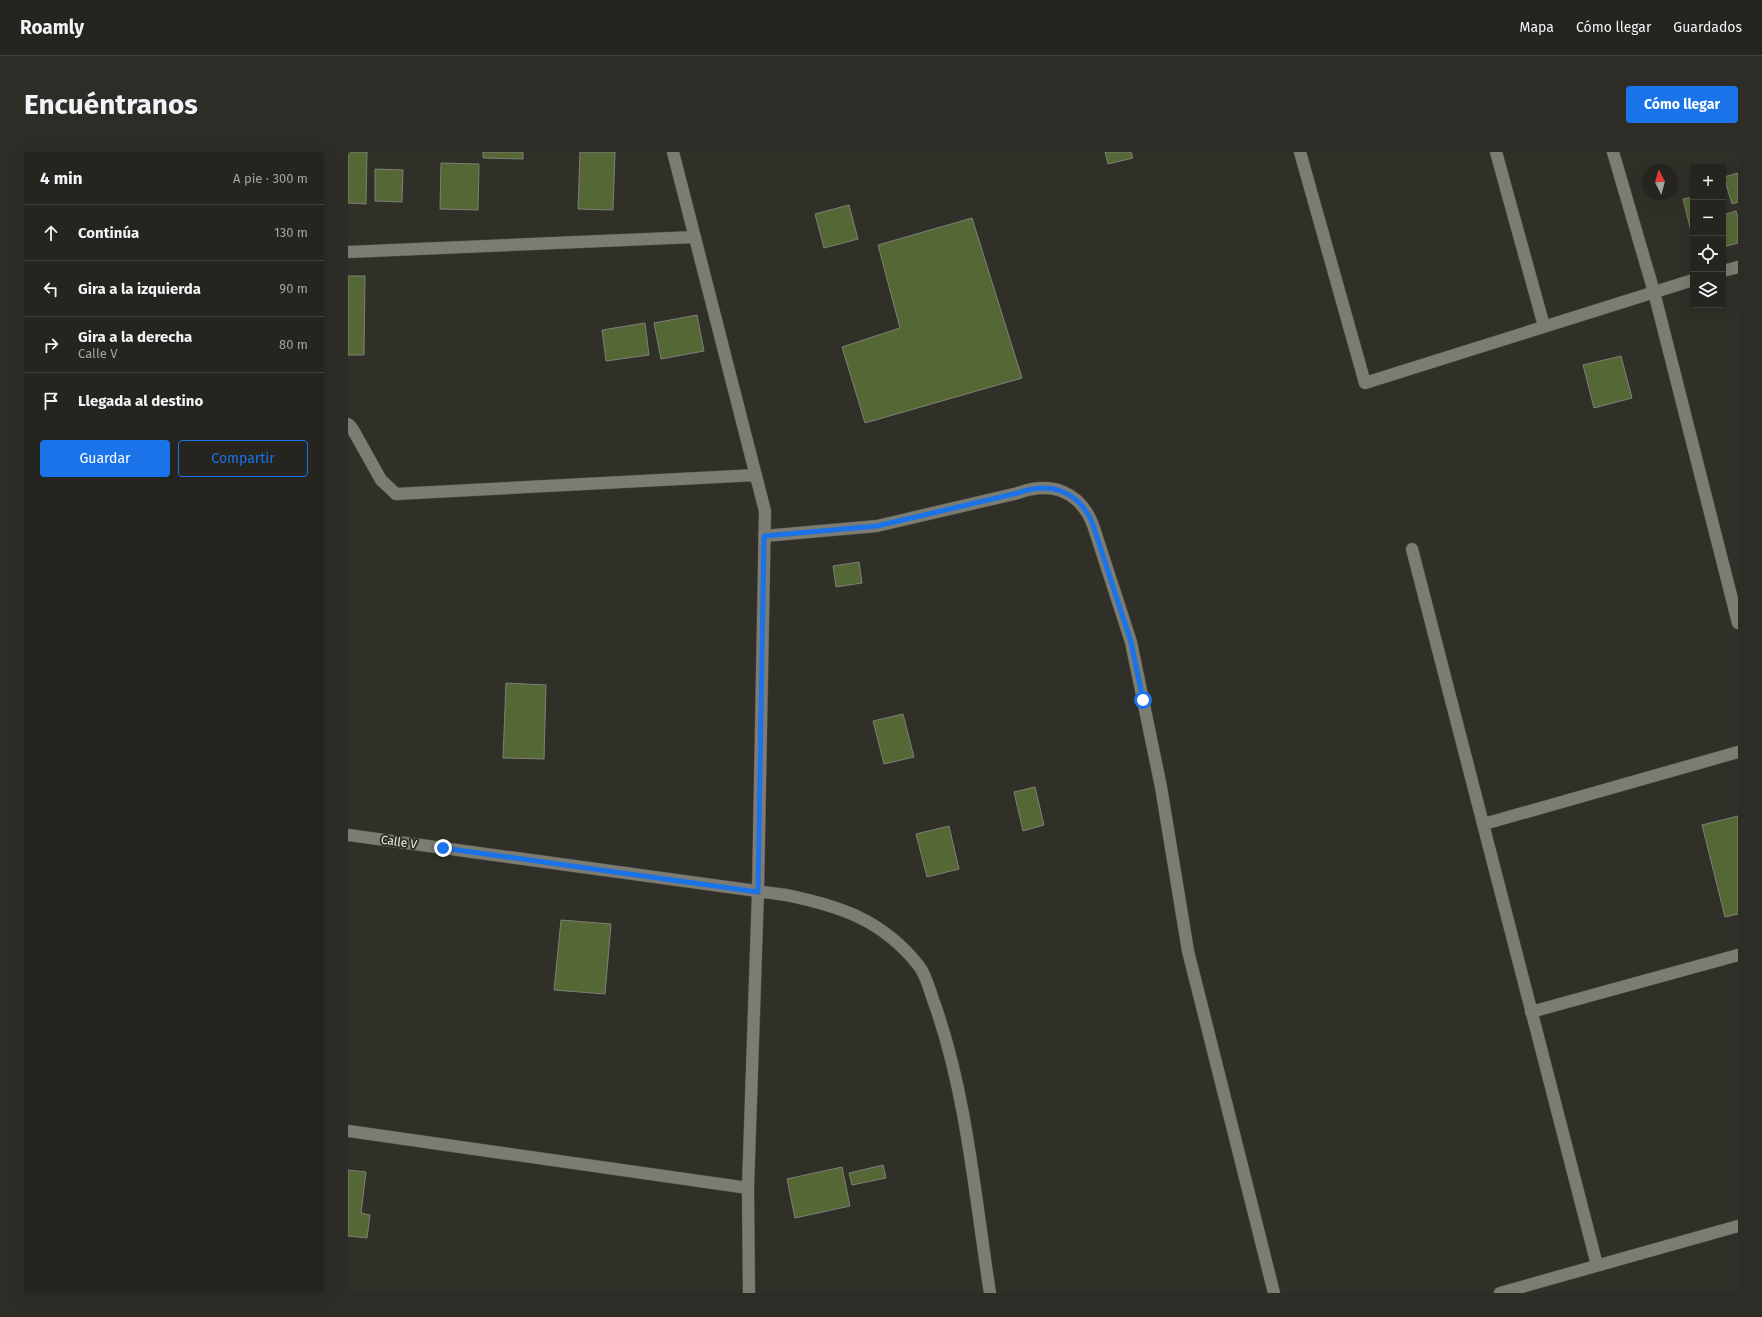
<!DOCTYPE html>
<html lang="es">
<head>
<meta charset="utf-8">
<style>
  body { margin:0; font-family:"Fira Sans",sans-serif; background:#2d2c27; color:#f1f3f6 }
  .controls { position:absolute; right:12px; top:12px; display:grid; overflow:hidden; border-radius:4px; box-shadow:0 4px 16px #0002 }
  .controls button { width:36px; height:36px; display:grid; place-items:center; padding:0; border:0; border-bottom:1px solid #42413c; background:#25241e; color:#f1f3f6; font:20px sans-serif }
  .compass { position:absolute; left:1294px; top:12px; width:36px; height:36px; border-radius:50%; background:#25241e; box-shadow:0 4px 16px #0002; rotate:354deg }
  .stop { position:absolute; width:12px; height:12px; margin:-9px; border:3px solid #1a73e8; border-radius:50%; background:#fff }
  .stop.end { background:#1a73e8; border-color:#fff; box-shadow:0 1px 4px #0008 }
  .list { margin:0; padding:0; list-style:none }
  h2 { display:flex; justify-content:space-between; align-items:center; height:52px; margin:0; padding:0 16px; font-size:17px }
  h2 small { font-size:13px; font-weight:400; color:#a3a4a4 }
  .list li { display:grid; grid-template-columns:26px 1fr auto; gap:12px; align-items:center; box-sizing:border-box; height:56px; padding:0 16px; border-top:1px solid #42413c }
  .list b { display:block; font-size:15px; white-space:nowrap }
  .list p { margin:0; font-size:13px; white-space:nowrap; color:#a3a4a4 }
  .list em { font-size:13px; font-style:normal; color:#a3a4a4 }
  .actions { display:flex; gap:8px; padding:12px 16px }
  .actions a { flex:1; padding:9px 0; border:1px solid #1a73e8; border-radius:4px; text-align:center; font-size:14px; color:#1a73e8 }
  .actions .main { background:#1a73e8; color:#fff }
  .icon { flex:none; width:22px; height:22px; fill:none; stroke:currentColor; stroke-width:2; stroke-linecap:round; stroke-linejoin:round }
  .map { position:relative; flex:none; width:1390px; height:1141px; overflow:hidden; border-radius:4px }
  header { display:flex; align-items:center; gap:24px; box-sizing:border-box; height:56px; padding:0 20px; background:#25241e; border-bottom:1px solid #42413c }
  header strong { font-size:19px }
  nav { display:flex; gap:22px; margin-inline-start:auto; font-size:14px }
  .intro { display:flex; align-items:center; justify-content:space-between; box-sizing:border-box; height:96px; padding:0 24px }
  h1 { margin:0; font-size:28px }
  .button { padding:10px 18px; border-radius:4px; background:#1a73e8; color:#fff; font-size:14px; font-weight:700 }
  main { display:flex; gap:24px; padding:0 24px }
  aside { flex:1; background:#25241e; border-radius:4px; box-shadow:0 4px 16px #0002 }
  .map>svg:first-child { display:block }
</style>
</head>
<body>
<header>
<strong>Roamly</strong>
<nav><a>Mapa</a><a>Cómo llegar</a><a>Guardados</a></nav>
</header>
<div class="intro"><h1>Encuéntranos</h1><a class="button">Cómo llegar</a></div>
<main>
<aside>
<h2>4 min<small>A pie · 300 m</small></h2>
<ul class="list">
<li><svg class="icon" aria-label="ahead" viewBox="0 0 24 24"><path d="M12 20V5M6 11l6-6 6 6"/></svg><div><b>Continúa</b></div><em>130 m</em></li>
<li><svg class="icon" aria-label="left" viewBox="0 0 24 24"><path d="M17 20v-9H6M10 6l-5 5 5 5"/></svg><div><b>Gira a la izquierda</b></div><em>90 m</em></li>
<li><svg class="icon" aria-label="right" viewBox="0 0 24 24"><path d="M7 20v-9h11M14 6l5 5-5 5"/></svg><div><b>Gira a la derecha</b><p>Calle V</p></div><em>80 m</em></li>
<li><svg class="icon" aria-label="arrive" viewBox="0 0 24 24"><path d="M6 21V4h12l-3 4 3 4H6"/></svg><div><b>Llegada al destino</b></div></li>
</ul>
<div class="actions"><a class="main">Guardar</a><a>Compartir</a></div>
</aside>
<div class="map">
<svg width="1390" height="1141" viewBox="0 0 1390 1141">
  <rect width="100%" height="100%" fill="#313028"/>
  <path fill="#566736" stroke="#7d8078" d="M0,0H19L18,52L0,51Z
    M135,0H175V7L135,6Z
    M232,0H267L265,58L230,57Z
    M757,0H783L785,6L760,12Z
    M93,11L131,12L130,58L92,57Z
    M27,17L55,18L54,50L27,49Z
    M1390,21V50L1384,52L1376,25Z
    M1345,45V87L1335,47Z
    M501,53L510,87L476,96L467,62Z
    M1388,59L1390,66V91L1375,95V63Z
    M624,66L674,226L517,271L494,195L552,176L530,93Z
    M0,124H17L16,203H0Z
    M349,163L356,199L313,207L306,171Z
    M297,171L301,203L258,209L254,178Z
    M1273,204L1284,246L1246,256L1235,213Z
    M511,410L514,431L488,435L485,414Z
    M158,531L198,533L196,607L155,606Z
    M555,562L566,605L536,612L525,569Z
    M687,635L696,673L675,679L666,640Z
    M1390,664V762L1377,765L1354,673Z
    M601,674L611,717L579,725L568,682Z
    M213,768L263,772L257,842L206,838Z
    M535,1013L538,1026L504,1033L501,1021Z
    M494,1015L502,1054L447,1066L439,1027Z
    M0,1018L18,1020L13,1061L22,1063L19,1086L0,1084Z"/>
  <g fill="none" stroke-linecap="round" stroke-linejoin="round">
    <g stroke="#504f48" stroke-width="13">
      <path id="minor" d="M325,0L417,359L410,740L400,1036L401,1141
        M952,0L1017,231L1345,128
        M1148,0L1196,174
        M1265,0L1306,140L1390,471
        M0,100L347,85
        M1375,119L1390,115
        M0,272L4,276L33,328L48,342L408,323
        M416,384L529,374L670,341C703,329 732,339 745,373L783,490L813,635L840,799L926,1141
        M1064,397L1249,1113
        M1136,672L1390,600
        M0,683L438,743C492,754 535,768 571,814C579,824 582,841 587,853C619,944 627,1046 642,1141
        M1183,860L1390,803
        M0,979L400,1036
        M1152,1141L1390,1074"/>
    </g>
    <use href="#minor" stroke="#7d7c73" stroke-width="12"/>
  </g>
  <g fill="none" stroke-linecap="round" stroke-linejoin="round">
    <path stroke="#1a73e8" stroke-width="5" d="M95,696L410,740L416,384L529,374L670,341C703,329 732,339 745,373L783,490L795,548"/>
  </g>
  <g text-anchor="middle" stroke-width="4" stroke-linejoin="round" paint-order="stroke">
    <g font-size="12" fill="#ebeae5" stroke="#313028">
      <text transform="translate(51 690) rotate(8)" y="4">Calle V</text>
    </g>
  </g>
</svg>
<div class="controls">
<button>+</button>
<button>−</button>
<button><svg class="icon" aria-label="locate" viewBox="0 0 24 24"><circle cx="12" cy="12" r="6"/><path d="M12 2v4M12 18v4M2 12h4M18 12h4"/></svg></button>
<button><svg class="icon" aria-label="layers" viewBox="0 0 24 24"><path d="M12 4l9 5-9 5-9-5zM3 14l9 5 9-5"/></svg></button>
</div>
<svg class="compass" viewBox="-18 -18 36 36"><path d="M0-13l5 13h-10z" fill="#e53935"/><path d="M0 13l5-13h-10z" fill="#a3a4a4"/></svg>
<div class="stop" style="left:795px;top:548px"></div>
<div class="stop end" style="left:95px;top:696px"></div>
</div>
</main>
</body>
</html>
